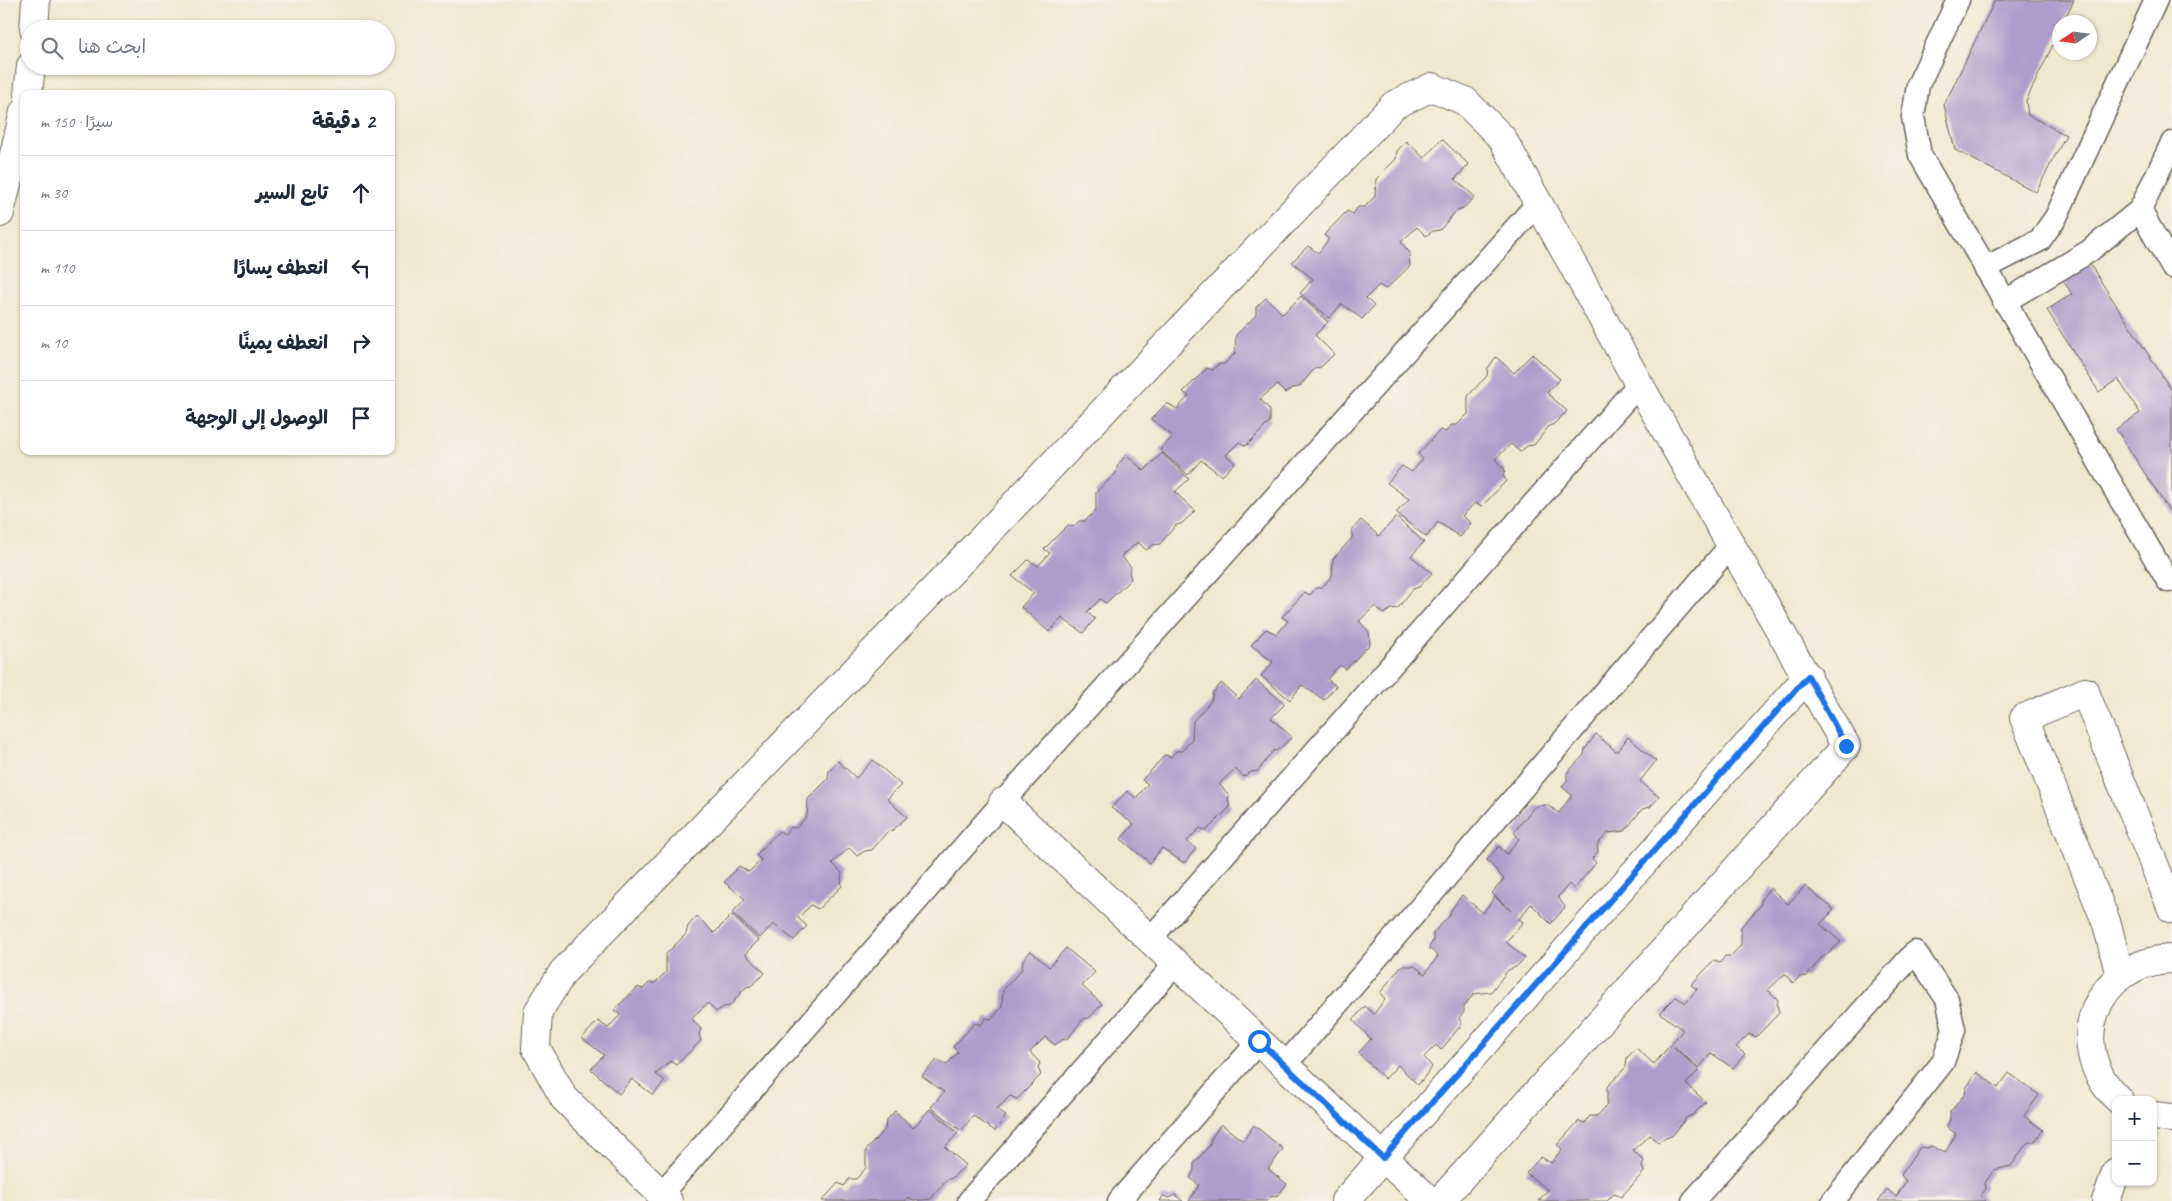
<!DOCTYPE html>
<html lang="ar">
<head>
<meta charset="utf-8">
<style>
  body { margin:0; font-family:Caveat,"Playpen Sans Arabic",sans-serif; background:#f2f2f3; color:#1f2937; direction:rtl }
  .controls { position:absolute; right:15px; bottom:15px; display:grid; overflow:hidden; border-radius:10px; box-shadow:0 1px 4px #0004 }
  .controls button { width:45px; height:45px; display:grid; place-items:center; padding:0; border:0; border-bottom:1px solid #e0e1e3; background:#fff; color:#1f2937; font:25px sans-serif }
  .compass { position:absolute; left:2052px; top:15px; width:45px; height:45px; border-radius:50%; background:#fff; box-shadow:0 1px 4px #0004; rotate:257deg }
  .stop { position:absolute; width:15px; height:15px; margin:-11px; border:4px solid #1a73e8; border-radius:50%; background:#fff }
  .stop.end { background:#1a73e8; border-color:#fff; box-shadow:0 1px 5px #0008 }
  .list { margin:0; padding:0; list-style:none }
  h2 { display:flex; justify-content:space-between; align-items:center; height:65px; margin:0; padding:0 20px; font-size:21px }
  h2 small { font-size:16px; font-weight:400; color:#747a83 }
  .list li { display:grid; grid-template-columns:32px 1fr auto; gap:15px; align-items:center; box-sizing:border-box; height:75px; padding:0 20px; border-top:1px solid #e0e1e3 }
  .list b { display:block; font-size:19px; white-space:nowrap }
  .list em { font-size:16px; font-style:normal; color:#747a83 }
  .icon { flex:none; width:28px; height:28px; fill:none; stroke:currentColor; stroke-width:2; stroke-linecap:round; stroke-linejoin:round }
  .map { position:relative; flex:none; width:2172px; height:1201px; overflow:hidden; direction:ltr }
  .search { position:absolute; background:#fff; box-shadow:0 1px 4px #0004; left:20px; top:20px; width:375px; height:55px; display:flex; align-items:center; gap:12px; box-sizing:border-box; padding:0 18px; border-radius:28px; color:#747a83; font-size:19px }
  .panel { position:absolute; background:#fff; box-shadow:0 1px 4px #0004; left:20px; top:90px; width:375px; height:365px; border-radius:10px; direction:rtl }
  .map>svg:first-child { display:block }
</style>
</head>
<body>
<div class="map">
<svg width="2172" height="1201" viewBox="0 0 2172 1201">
  <rect width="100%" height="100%" fill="#f7f3e8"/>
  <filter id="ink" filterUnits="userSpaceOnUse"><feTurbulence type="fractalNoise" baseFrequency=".02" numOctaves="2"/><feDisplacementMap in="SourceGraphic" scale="10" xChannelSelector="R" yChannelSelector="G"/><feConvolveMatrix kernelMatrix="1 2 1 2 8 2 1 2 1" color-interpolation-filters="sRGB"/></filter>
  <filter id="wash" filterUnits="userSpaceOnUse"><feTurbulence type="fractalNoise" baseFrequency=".0096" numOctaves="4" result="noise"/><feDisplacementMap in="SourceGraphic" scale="20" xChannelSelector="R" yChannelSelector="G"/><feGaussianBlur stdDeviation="1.12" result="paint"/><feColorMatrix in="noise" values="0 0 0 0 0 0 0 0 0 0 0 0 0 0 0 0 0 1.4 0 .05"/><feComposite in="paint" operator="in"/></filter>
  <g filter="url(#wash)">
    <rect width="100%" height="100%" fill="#eee8cf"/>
    <g id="blocks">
      <path fill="#ad9dcb" d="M1995,0H2074L2063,22H2060V30L2026,101L2028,115L2066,135L2036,192L1955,150L1944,105Z
        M1442,139L1469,165L1455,179L1475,197L1461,210L1456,211L1440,230L1433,231L1426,236L1417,227L1401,242L1410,253L1409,258L1410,266L1386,289L1379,285L1366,298L1374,306L1362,319L1342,304L1329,318L1300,293L1313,279L1292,262L1308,246L1318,253L1329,239L1324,235L1347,211L1353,214L1358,207H1365L1375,196L1376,179L1396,159L1397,151L1406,141L1424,158Z
        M2089,263L2172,391V515L2116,429L2140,413L2118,379L2099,392L2047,310L2072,294L2063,280Z
        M1301,296L1328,322L1315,335L1334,354L1321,367L1315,368L1299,387L1292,388L1285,393L1277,385L1260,399L1270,410V422L1246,446L1239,442L1226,455L1235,463L1222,476L1201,460L1188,475L1160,450L1173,436L1151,419L1167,403L1177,409L1189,396L1183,392L1207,368L1213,370L1218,364H1224L1235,353L1236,335L1256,315V307L1266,298L1283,314Z
        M1532,354L1560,379L1547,393L1567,411L1554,424L1549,426L1534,445L1527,446L1520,452L1511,444L1495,459L1505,470L1503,475L1506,481L1482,506L1475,503L1462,516L1471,523L1460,537L1438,522L1426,537L1396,513L1409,499L1387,483L1402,466L1412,472L1423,459L1418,454L1440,430L1446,432L1451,425H1457L1468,414V396L1487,376L1488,368L1496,357L1514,373Z
        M1162,453L1189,479L1175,492L1195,511L1181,524L1176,525L1160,544L1153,545L1146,550L1138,542L1121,556L1131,567L1129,572L1131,579L1106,603L1100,599L1087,612L1095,619L1083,633L1062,618L1049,632L1021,607L1034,593L1012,576L1028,560L1038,566L1050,553L1044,549L1068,525L1073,527L1079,521H1085L1096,510V492L1116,473L1118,464L1127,455L1144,471Z
        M1396,517L1424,542L1411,556L1432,573L1419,587L1413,589L1398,608L1391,609L1384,614L1375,606L1359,621L1369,632L1370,644L1346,669L1340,665L1327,679L1336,686L1324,700L1302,685L1290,700L1261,676L1273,662L1251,645L1266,629L1277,634L1288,621L1282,617L1305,592L1310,595L1316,588L1322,587L1332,576L1333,559L1352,538V530L1361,520L1379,536Z
        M1256,680L1285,704L1271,718L1292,737L1278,750L1273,751L1258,771L1251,772L1244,777L1235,769L1219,784L1229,795L1228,800L1230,807L1206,831L1200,828L1187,841L1196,849L1184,863L1162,848L1150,863L1121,839L1134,824L1111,808L1127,791L1136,798L1148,784L1142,780L1165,755L1171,757L1176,751H1182L1192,739L1193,721L1211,701L1213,693L1221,683L1239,699Z
        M1596,734L1617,752L1628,737L1656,761L1640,781L1659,797L1650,807L1642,809L1625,831L1608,833L1597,845L1598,852L1592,858L1596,863L1574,889L1569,884L1558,897L1565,907L1551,924L1531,904L1519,919L1523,922L1506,942L1525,958L1516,967L1508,970L1491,992L1474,994L1464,1006V1012L1459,1018L1462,1024L1441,1050L1436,1045L1424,1057L1432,1067L1418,1085L1398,1065L1385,1079L1358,1053L1371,1039L1353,1020L1365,1006L1374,1014L1385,999L1380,993L1401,966H1414L1425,974L1438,956L1429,948L1433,940V933L1450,915L1451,910L1462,895L1483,913L1495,897L1511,911L1492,893L1504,879L1487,860L1499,846L1507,854L1519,839L1514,832L1535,806L1547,805L1559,813L1572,795L1562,787L1567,780V773L1584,755L1585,749Z
        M873,760L901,785L887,799L907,817L893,830L887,832L872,850L865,851L857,856L849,848L832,863L842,873L841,878L842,886L818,909L811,905L798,918L807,926L794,940L773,924L760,938L732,913L745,899L724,882L739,866L749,872L761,860L756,855L779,831L785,834L791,827L796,828L807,816L808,799L828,779L829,771L838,761L856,778Z
        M1805,886L1834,910L1820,924L1841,942L1827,955L1822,957L1807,976L1800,977L1793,983L1785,974L1768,990L1778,1000L1777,1005L1779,1013L1756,1037L1749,1034L1736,1047L1745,1054L1733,1068L1711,1053L1699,1068L1674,1047L1699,1070L1686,1084L1706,1102L1693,1115L1687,1117L1672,1136L1665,1137L1658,1143L1650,1135L1633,1150L1644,1161L1642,1166L1644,1172L1621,1197L1614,1194L1607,1201H1538L1548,1190L1526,1173L1541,1157L1551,1163L1562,1149L1557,1145L1579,1121L1585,1123L1590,1116H1597L1607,1105V1087L1626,1067L1627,1058L1636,1048L1654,1064L1683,1030L1660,1013L1676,997L1686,1003L1697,989L1691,985L1714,960L1720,963L1725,956H1731L1741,945V927L1760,906L1762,898L1770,888L1788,904Z
        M732,915L759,940L745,954L765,973L751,986L746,987L730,1006L723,1007L716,1012L708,1003L691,1018L701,1029L699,1034L701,1041L676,1065L670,1061L656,1074L665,1081L653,1095L632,1079L619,1094L591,1069L604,1055L582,1038L598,1021L608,1028L620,1015L614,1010L638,987L643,989L649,983H655L666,972V954L686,934L688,926L697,916L714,933Z
        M1066,948L1095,972L1082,986L1102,1004L1089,1018L1083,1019L1068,1038L1062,1040L1055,1045L1045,1037L1030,1052L1040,1063L1038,1068L1041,1075L1017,1099L1010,1096L997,1109L1006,1116L995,1131L973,1116L961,1131L931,1107L944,1092L922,1076L937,1060L947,1065L958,1052L953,1047L975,1023L981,1025L986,1018L992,1019L1002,1007L1003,990L1022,969L1023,960L1031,951L1049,967Z
        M1977,1072L1998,1088L2009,1073L2039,1095L2024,1116L2043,1130L2035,1141L2027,1143L2011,1166L1994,1170L1985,1183L1986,1189L1981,1195L1985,1201H1878L1887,1189L1896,1197L1906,1181L1901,1175L1920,1147L1927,1148L1932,1146L1945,1153L1956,1134L1947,1127L1950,1119V1112L1965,1094L1966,1088Z
        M930,1109L958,1133L945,1147L966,1165L952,1178L946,1180L931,1199L913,1201L909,1197L905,1201H822L838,1183L844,1186L849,1179H856L866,1168V1150L885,1129L886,1121L895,1111L913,1128Z
        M1221,1124L1243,1141L1254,1125L1283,1149L1268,1169L1287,1184L1278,1195L1270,1197L1267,1201H1189L1199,1185L1190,1178L1194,1170V1163L1210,1145L1211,1139Z
        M1175,1195L1183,1201H1160L1163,1196L1170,1198Z"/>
    </g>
  </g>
  <g filter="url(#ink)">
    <use href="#blocks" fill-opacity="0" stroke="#66635b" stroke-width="1"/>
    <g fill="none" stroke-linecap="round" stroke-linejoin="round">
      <g stroke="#66635b" stroke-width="25">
        <path id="service" d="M1958,0L1918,85L1913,117L1920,155L2168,581L2172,580
          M2172,143L2140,210L2172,267
          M1985,268L2040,240L2056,217L2156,0
          M2004,302L2088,252L2140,210
          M1150,939L1639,384
          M1285,1065L1732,544
          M661,1194L1003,802L1538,203
          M969,1201L1176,963
          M1119,1201L1259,1041
          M1693,1201L1915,952L1947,999L1954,1030L1943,1062L1833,1201"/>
      </g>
      <g stroke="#66635b" stroke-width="30">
        <path id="minor" d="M34,29L36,0
          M28,94L31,66
          M0,213L24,112
          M1003,802L1430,1201
          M668,1201L564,1098L536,1048L538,1012L563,972L942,581L1394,105L1432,87L1465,101L1502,138L1639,384L1846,746L1440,1201
          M1345,1201L1808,676"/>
      </g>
      <g stroke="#66635b" stroke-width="30">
        <path id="tertiary" d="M2120,976L2107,924L2024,718L2085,692L2172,909
          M2119,1100C2062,1048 2095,961 2172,959
          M2153,1116L2172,1118
          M2106,1201L2116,1172"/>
      </g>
      <use href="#service" stroke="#fff" stroke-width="22"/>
      <use href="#minor" stroke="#fff" stroke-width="28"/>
      <use href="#tertiary" stroke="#fff" stroke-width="28"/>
    </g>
  </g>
  <g fill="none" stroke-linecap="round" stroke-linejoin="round" filter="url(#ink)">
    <path stroke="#1a73e8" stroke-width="6" d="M1259,1041L1383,1158L1808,676L1846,746"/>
  </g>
</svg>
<div class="controls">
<button>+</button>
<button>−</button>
</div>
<svg class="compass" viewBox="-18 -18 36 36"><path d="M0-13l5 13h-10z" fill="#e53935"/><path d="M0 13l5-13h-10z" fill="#747a83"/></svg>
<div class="stop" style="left:1259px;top:1041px"></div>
<div class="stop end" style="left:1846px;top:746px"></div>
<div class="search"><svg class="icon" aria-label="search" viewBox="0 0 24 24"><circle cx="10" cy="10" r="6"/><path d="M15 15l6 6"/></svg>ابحث هنا</div>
<section class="panel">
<h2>2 دقيقة<small>سيرًا · 150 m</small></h2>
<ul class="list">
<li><svg class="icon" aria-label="ahead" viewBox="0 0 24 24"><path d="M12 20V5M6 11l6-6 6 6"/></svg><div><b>تابع السير</b></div><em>30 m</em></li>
<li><svg class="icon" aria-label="left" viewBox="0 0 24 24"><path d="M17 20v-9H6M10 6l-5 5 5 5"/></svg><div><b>انعطف يسارًا</b></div><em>110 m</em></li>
<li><svg class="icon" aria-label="right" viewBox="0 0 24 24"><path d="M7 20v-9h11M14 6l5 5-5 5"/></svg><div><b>انعطف يمينًا</b></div><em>10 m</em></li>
<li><svg class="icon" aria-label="arrive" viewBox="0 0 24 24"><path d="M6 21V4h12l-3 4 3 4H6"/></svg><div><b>الوصول إلى الوجهة</b></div></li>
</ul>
</section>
</div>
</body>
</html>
